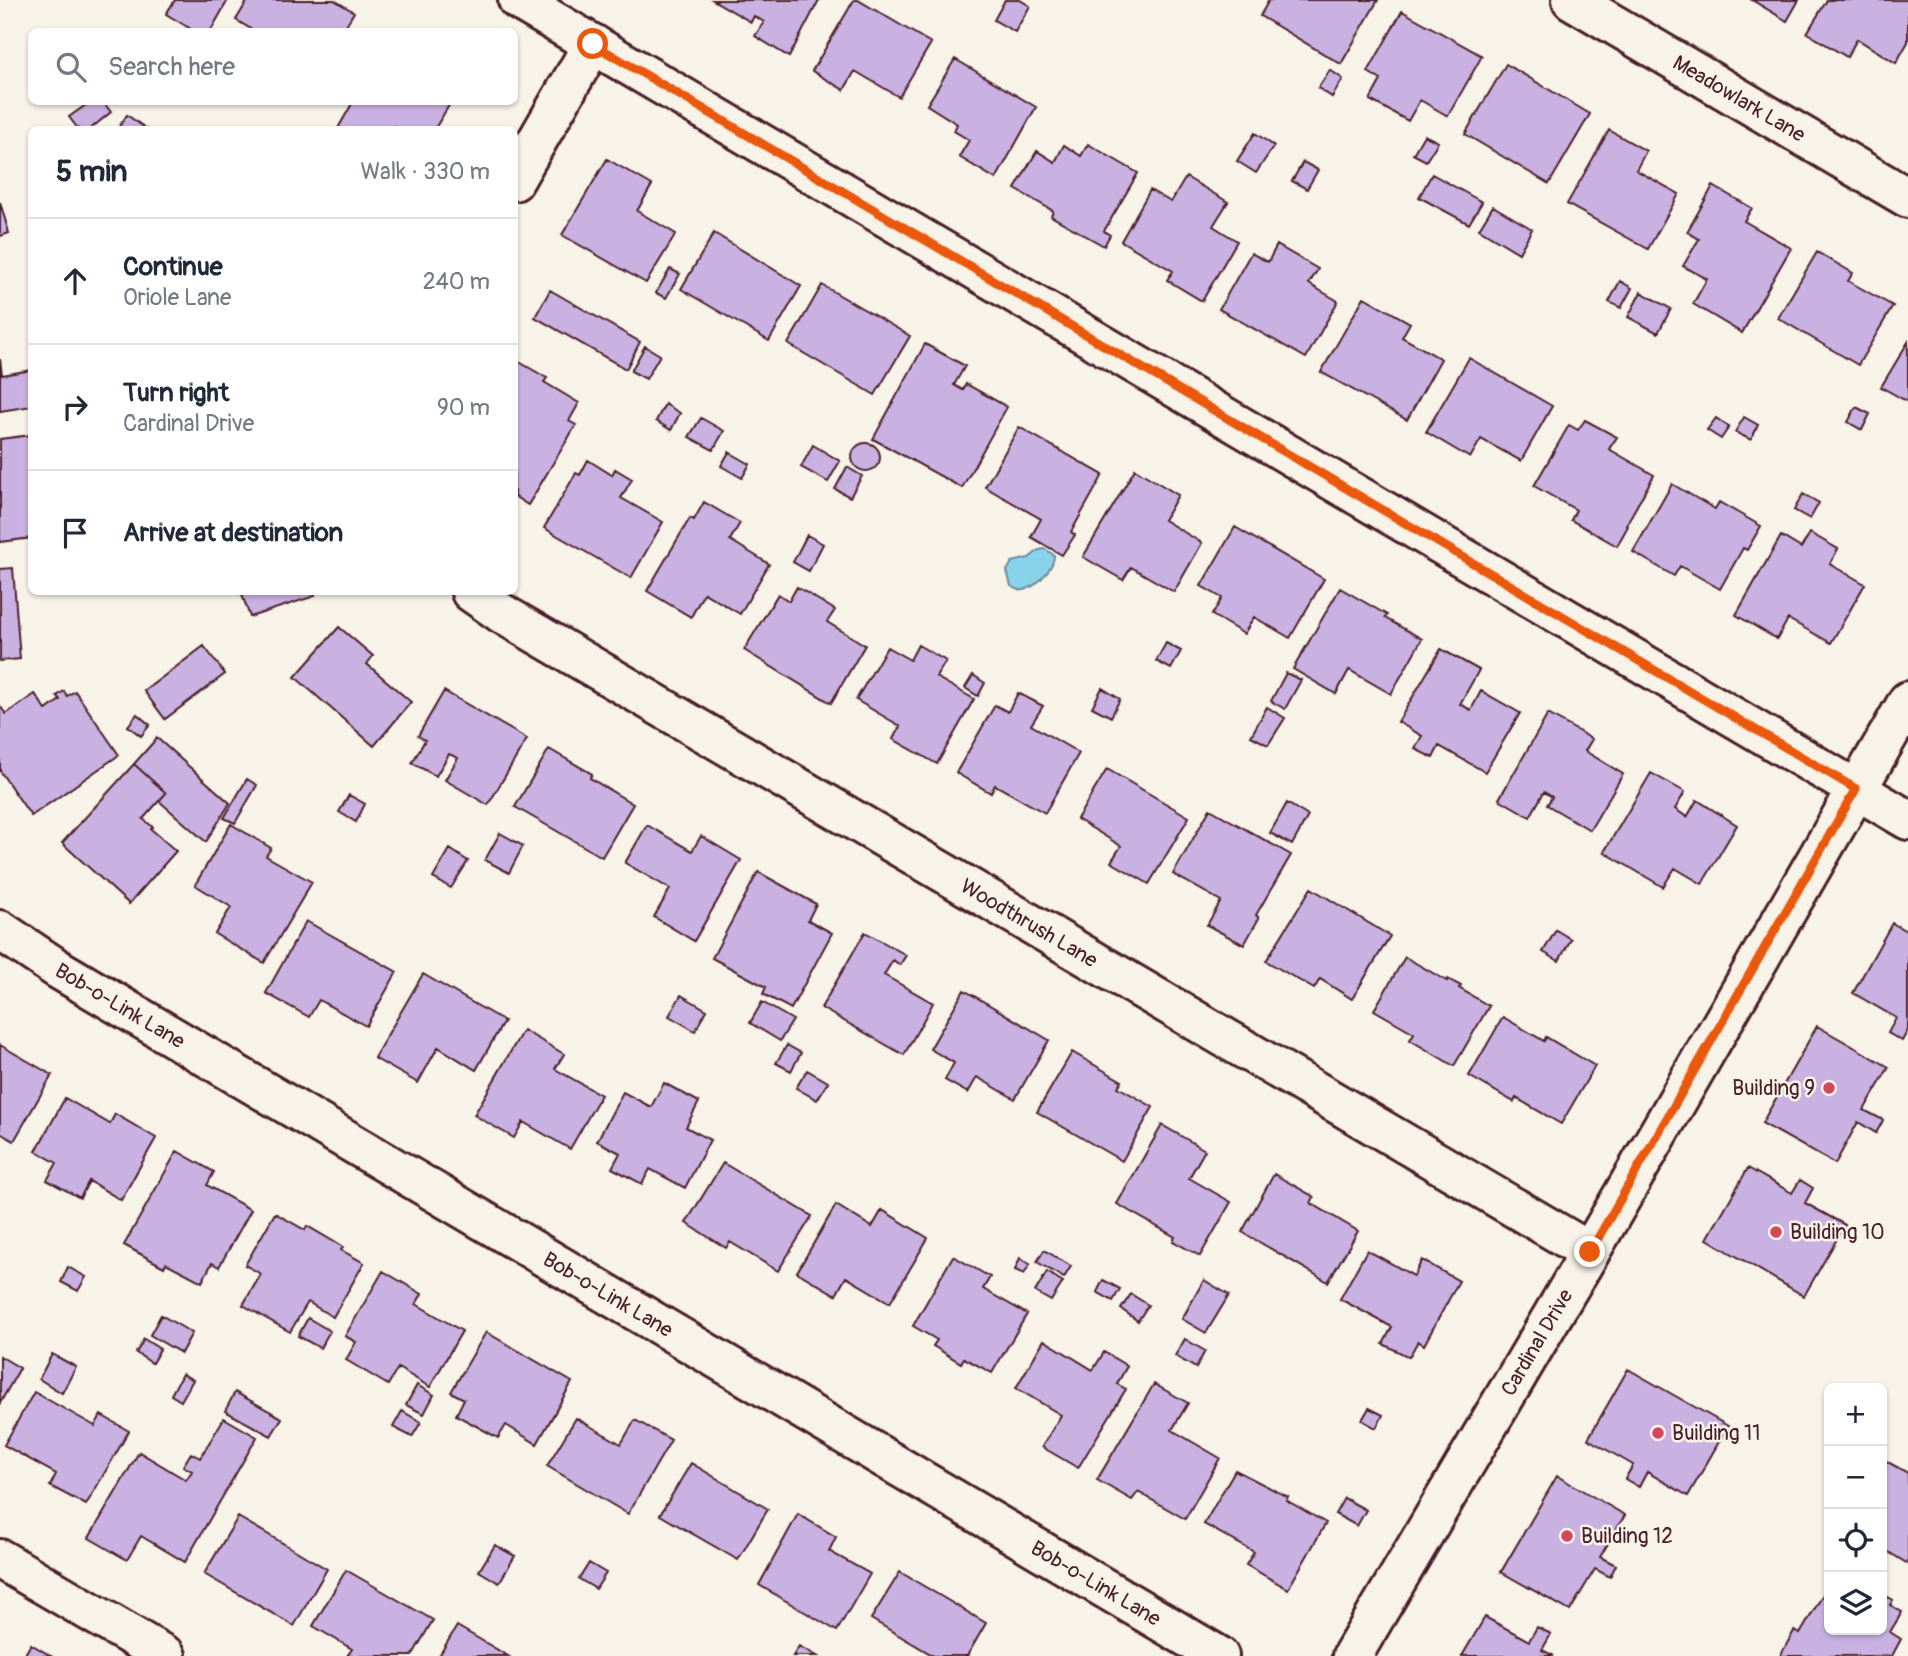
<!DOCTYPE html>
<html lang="en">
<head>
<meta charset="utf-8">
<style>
  body { margin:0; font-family:Pangolin,sans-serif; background:#f2f2f3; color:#1f2937 }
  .controls { position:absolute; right:21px; bottom:21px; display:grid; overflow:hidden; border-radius:10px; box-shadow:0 2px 5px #0004 }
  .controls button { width:63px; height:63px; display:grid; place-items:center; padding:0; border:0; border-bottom:2px solid #e0e1e3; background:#fff; color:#1f2937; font:35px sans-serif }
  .stop { position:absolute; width:21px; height:21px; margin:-16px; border:5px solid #ea580c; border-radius:50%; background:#fff }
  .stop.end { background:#ea580c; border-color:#fff; box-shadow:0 2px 7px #0008 }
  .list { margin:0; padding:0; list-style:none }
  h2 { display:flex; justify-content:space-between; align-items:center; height:91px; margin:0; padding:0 28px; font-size:30px }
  h2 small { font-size:23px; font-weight:400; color:#747a83 }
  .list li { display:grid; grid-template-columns:46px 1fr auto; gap:21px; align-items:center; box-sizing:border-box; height:126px; padding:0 28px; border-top:2px solid #e0e1e3 }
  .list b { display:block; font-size:26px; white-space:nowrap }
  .list p { margin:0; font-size:23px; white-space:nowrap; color:#747a83 }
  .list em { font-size:23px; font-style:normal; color:#747a83 }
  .icon { flex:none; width:38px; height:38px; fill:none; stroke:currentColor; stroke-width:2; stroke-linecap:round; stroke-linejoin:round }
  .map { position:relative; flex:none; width:1908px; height:1656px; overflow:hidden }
  .search { position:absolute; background:#fff; box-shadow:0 2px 5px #0004; left:28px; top:28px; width:490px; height:77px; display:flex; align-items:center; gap:18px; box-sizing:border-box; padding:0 24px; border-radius:10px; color:#747a83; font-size:26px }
  .panel { position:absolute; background:#fff; box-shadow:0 2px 5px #0004; left:28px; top:126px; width:490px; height:469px; border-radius:10px }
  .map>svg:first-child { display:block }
</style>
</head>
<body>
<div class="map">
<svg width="1908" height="1656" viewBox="0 0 1908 1656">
  <rect width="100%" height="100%" fill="#f7f3e8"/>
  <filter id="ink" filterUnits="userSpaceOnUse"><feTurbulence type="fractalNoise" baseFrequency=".0143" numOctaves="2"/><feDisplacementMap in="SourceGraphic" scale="14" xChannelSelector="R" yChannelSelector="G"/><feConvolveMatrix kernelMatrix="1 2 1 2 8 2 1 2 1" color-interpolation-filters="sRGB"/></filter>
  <g filter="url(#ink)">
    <path fill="#89d3ea" stroke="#708b9e" stroke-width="2" d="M1045,549L1054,555C1055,566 1038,585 1027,589C1021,592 1016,589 1011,586L1007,571L1012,562L1029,558L1039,550Z"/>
    <path fill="#c9b2e1" stroke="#4a1f2b" stroke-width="2" d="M175,0H228L210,32H196L166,14Z
      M248,0H334L354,12L342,32H256L236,20Z
      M713,0H819L789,57L755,36L764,22L754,16L751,22Z
      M854,0H858L931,43L899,97L855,71L844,90L812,71Z
      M1005,0H1020L1030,6L1015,32L994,20Z
      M1269,0H1378L1341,64L1260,16Z
      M1752,0H1799L1787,21Z
      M1827,0H1908V42L1896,63L1857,39L1847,57L1807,33Z
      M1402,11L1482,56L1448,116L1420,100L1408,121L1370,100L1381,80L1368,72Z
      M955,59L1036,107L996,179L959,157L969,140L954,131L957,124L927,105Z
      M1506,64L1590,114L1549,184L1465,134Z
      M1330,70L1343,79L1332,97L1318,88Z
      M90,102H103L111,112L89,130H79L69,117Z
      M353,102H451L434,130H399L393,126L391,130H337Z
      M127,115L148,130H117Z
      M1609,130L1646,151L1636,170L1679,194L1648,249L1567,204Z
      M1255,133L1274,146L1256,173L1237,161Z
      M1424,135L1438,142L1426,161L1413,154Z
      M1088,144L1138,173L1104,231L1110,235L1104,246L1051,216L1053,211L1015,189L1037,151L1055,162L1064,145L1081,156Z
      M607,159L652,185L637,211L676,234L646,283L562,235Z
      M1303,162L1318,170L1307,189L1292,181Z
      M1432,174L1482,202L1469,224L1419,197Z
      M1186,177L1228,202L1213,226L1237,241L1202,301L1167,280L1173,271L1121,241L1150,190L1171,202Z
      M1713,186L1752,208L1744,221L1791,248L1742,333L1693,304L1707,279L1683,266L1699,239L1687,232Z
      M0,202L9,233L0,236Z
      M1493,206L1532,229L1519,253L1479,229Z
      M714,233L801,286L769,341L681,289Z
      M1277,245L1318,269L1309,284L1338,301L1306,358L1219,309L1251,253L1268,262Z
      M1817,252L1853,273L1848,281L1893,306L1858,365L1778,318Z
      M670,269L680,274L666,298L656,293Z
      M1620,281L1632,288L1621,308L1609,302Z
      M822,285L910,336L875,395L788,344Z
      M550,290L640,342L626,369L535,317Z
      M1641,292L1671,309L1658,333L1628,317Z
      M1364,297L1410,323L1402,337L1441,359L1407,420L1321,372Z
      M1908,342V402L1881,387Z
      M925,344L965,366L954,385L963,390L966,384L1007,407L962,488L873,439Z
      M645,346L660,355L646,379L631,371Z
      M1469,358L1552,406L1521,461L1481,439L1470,458L1426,432Z
      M0,359L2,375L32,370V406L0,411Z
      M514,359L547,378L544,382L579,403L569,421L576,425L528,505L514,496Z
      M665,404L680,413L671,430L656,421Z
      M1856,407L1870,414L1862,430L1848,422Z
      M1744,417L1758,425L1751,440L1735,432Z
      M701,418L724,431L713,450L689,437Z
      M1716,418L1729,427L1721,439L1707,430Z
      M1585,420L1617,437L1609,449L1654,475L1626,525L1628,526L1617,546L1571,520L1576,510L1534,486L1569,425L1578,430Z
      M1019,427L1103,475L1071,532L1075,535L1062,555L1031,537L1041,519L985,487Z
      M32,435V538L0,542V439Z
      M852 457a14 14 0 1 1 28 0a14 14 0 1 1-28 0Z
      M813,445L840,461L828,482L801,467Z
      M729,452L750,464L742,478L721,466Z
      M588,460L612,475L615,469L632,479L621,498L663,522L631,578L544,528L576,473L580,475Z
      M847,467L862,476L850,497L835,489Z
      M1135,469L1178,495L1164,520L1202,543L1174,592L1131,567L1123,580L1083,557Z
      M1672,484L1715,509L1719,502L1761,526L1747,550L1743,548L1720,589L1680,566L1674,576L1633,552Z
      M1803,494L1819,503L1810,519L1794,510Z
      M704,502L740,523L730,540L769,564L740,614L704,593L691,617L647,591L690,518L694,520Z
      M1235,527L1324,579L1290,638L1254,617L1244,634L1212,615L1222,598L1201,586Z
      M1810,533L1838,549L1830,564L1865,584L1831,643L1788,619L1777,639L1736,615L1781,536L1801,548Z
      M807,535L823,544L809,571L793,562Z
      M13,568L20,659L0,661V569Z
      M797,587L835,610L827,622L865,645L831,703L744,650L778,594L789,601Z
      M1340,588L1387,615L1385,618L1422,639L1391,694L1349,670L1336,694L1293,669Z
      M241,592H313L315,596L250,617Z
      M339,627L373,656L367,664L411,702L374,746L295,677Z
      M1166,643L1181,651L1171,669L1156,661Z
      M918,645L946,661L936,677L974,699L937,764L893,739L900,726L856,700L887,647L910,660Z
      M204,646L225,674L165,719L144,691Z
      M1441,649L1479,670L1460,704L1471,710L1481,691L1520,713L1485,772L1439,746L1433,758L1415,749L1422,736L1398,722Z
      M1286,673L1301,680L1285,709L1271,701Z
      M973,675L985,683L978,696L965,688Z
      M1102,688L1120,699L1111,717L1092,707Z
      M64,691L67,696L75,691L119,755L31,816L0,771V706L6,714L35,694L46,710L60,700L57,696Z
      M444,691L527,739L488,805L445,780L458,758L449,754L436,776L412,763L425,740L418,736Z
      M1018,693L1043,706L1031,725L1079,753L1045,813L995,785L991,793L956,773L995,705L1008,712Z
      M1267,707L1285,718L1268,745L1251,736Z
      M137,714L150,725L141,736L128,726Z
      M1548,714L1592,739L1585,751L1623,774L1590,830L1547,805L1552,797L1544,792L1530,817L1499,799Z
      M157,738L230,803L206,842L159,801L166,793L134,764Z
      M549,749L592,774L590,778L633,804L602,857L515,807Z
      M134,764L166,793L143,819L153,827L151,829L176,851L129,904L62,843Z
      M1107,769L1189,817L1149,884L1111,862L1121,846L1077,819Z
      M1651,773L1685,792L1675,809L1687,817L1697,800L1737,825L1702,884L1675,868L1663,887L1604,852Z
      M247,779L257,785L235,823L224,818Z
      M349,795L365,804L356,822L339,812Z
      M1287,803L1308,816L1292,845L1270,833Z
      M1210,809L1291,855L1256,915L1259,918L1244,945L1207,925L1221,901L1173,874Z
      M231,824L271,848L266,856L312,882L264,963L215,934L231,907L195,885Z
      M647,825L692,851L701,836L741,860L694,941L654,917L670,889L625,863Z
      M500,833L523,846L509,873L485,860Z
      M450,849L468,861L451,888L433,878Z
      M758,872L816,904L808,920L832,933L791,1009L763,994L766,987L712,958Z
      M1311,888L1390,936L1352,999L1320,979L1314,989L1266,961Z
      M306,921L397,972L366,1026L319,1000L309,1017L266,993Z
      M1892,923L1908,932V1030L1902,1041L1888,1033L1896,1018L1853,993Z
      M1556,930L1571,939L1559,961L1543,952Z
      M865,932L906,955L900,965L893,960L884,975L933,1003L904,1055L821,1008Z
      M1405,957L1447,981L1448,979L1461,986L1459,988L1489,1006L1454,1066L1410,1040L1414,1033L1374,1010Z
      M423,974L504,1021L476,1070L438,1047L418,1083L374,1058Z
      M964,990L1049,1040L1015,1099L977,1077L968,1093L945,1080L954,1063L930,1049Z
      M681,995L707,1010L695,1031L669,1016Z
      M762,1002L793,1020L780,1041L750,1023Z
      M1503,1017L1544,1041L1546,1037L1595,1066L1561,1124L1516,1098L1514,1102L1469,1076Z
      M1817,1026L1889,1067L1864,1110L1883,1120L1880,1126L1876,1133L1858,1122L1835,1164L1762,1123Z
      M523,1030L564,1054L555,1069L601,1095L570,1149L523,1122L514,1138L474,1115Z
      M0,1045L52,1075L14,1141L0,1133Z
      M787,1045L801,1053L791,1071L776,1063Z
      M1072,1052L1122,1081L1118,1087L1153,1107L1122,1161L1037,1112Z
      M807,1070L828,1082L817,1100L796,1088Z
      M664,1083L699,1102L686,1127L710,1140L685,1188L650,1169L642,1184L612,1168L620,1153L597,1141L623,1092L651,1107Z
      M65,1098L110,1124L115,1114L156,1138L121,1200L89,1181L80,1198L47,1180L57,1163L36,1151Z
      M1162,1125L1205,1150L1189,1178L1231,1202L1200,1256L1173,1241L1175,1237L1117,1204Z
      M177,1151L214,1172L207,1185L251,1210L219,1267L212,1263L202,1282L166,1263L164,1267L124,1245Z
      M723,1163L812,1216L778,1271L730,1242L726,1248L686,1223Z
      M1748,1168L1792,1193L1800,1180L1813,1188L1805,1203L1845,1225L1804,1296L1707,1239Z
      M1274,1174L1314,1197L1311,1203L1358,1231L1328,1282L1242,1232Z
      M836,1205L872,1227L882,1210L928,1238L890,1303L846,1277L836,1295L797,1272Z
      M275,1213L305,1230L307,1226L343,1247L341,1250L364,1263L333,1317L308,1302L290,1332L243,1305L261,1274L245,1265Z
      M1044,1250L1071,1266L1064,1278L1037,1262Z
      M1367,1250L1414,1276L1422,1260L1459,1281L1424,1345L1418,1341L1409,1357L1383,1344L1392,1327L1340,1299Z
      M953,1256L990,1277L983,1289L1027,1314L992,1373L964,1358L961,1363L933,1346L937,1340L913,1326Z
      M1020,1258L1030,1264L1024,1274L1015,1270Z
      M68,1267L86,1277L78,1291L61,1282Z
      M383,1271L422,1294L416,1304L462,1331L430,1387L398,1368L388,1385L346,1360L356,1342L345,1336Z
      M1047,1272L1063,1282L1051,1301L1035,1292Z
      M1103,1280L1120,1289L1113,1301L1097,1292Z
      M1204,1280L1229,1295L1206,1333L1182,1319Z
      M1131,1294L1148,1305L1138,1321L1121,1309Z
      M161,1315L192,1333L181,1353L150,1335Z
      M308,1318L330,1331L320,1348L298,1336Z
      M486,1332L572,1382L537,1444L506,1425L498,1438L456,1415L464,1399L451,1392Z
      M144,1339L160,1349L152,1363L136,1353Z
      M1185,1339L1205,1351L1196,1368L1175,1356Z
      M1044,1340L1093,1370L1104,1352L1127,1366L1117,1384L1126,1389L1078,1468L1042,1447L1061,1415L1016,1388Z
      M52,1354L76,1367L62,1393L39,1379Z
      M0,1356L20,1368L0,1403Z
      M1628,1369L1728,1426L1688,1496L1647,1472L1639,1487L1625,1479L1633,1465L1588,1439Z
      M182,1374L193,1380L181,1401L171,1395Z
      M1154,1384L1188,1403L1172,1430L1220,1458L1185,1519L1138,1492L1132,1500L1097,1480Z
      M417,1385L434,1395L424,1414L406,1405Z
      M34,1392L95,1426L101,1415L129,1431L86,1505L50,1486L56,1474L4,1445Z
      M235,1392L282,1418L271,1436L225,1411Z
      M1369,1408L1383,1415L1376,1428L1362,1420Z
      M402,1411L421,1422L412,1437L393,1427Z
      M224,1418L257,1437L185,1562L141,1536L127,1560L89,1538L139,1452L186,1480L192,1471L183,1466L191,1453L200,1458Z
      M576,1418L621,1444L635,1420L671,1440L628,1514L547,1466Z
      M1886,1461L1908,1473V1564L1882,1548V1469Z
      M691,1463L768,1509L738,1560L660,1515Z
      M1235,1470L1288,1497L1286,1500L1326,1523L1288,1589L1246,1565L1254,1552L1204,1524Z
      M1557,1476L1625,1515L1600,1557L1616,1565L1610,1577L1595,1569L1570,1611L1501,1572Z
      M1344,1498L1366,1510L1357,1526L1335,1514Z
      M798,1514L836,1537L829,1551L870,1574L837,1631L759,1585Z
      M238,1517L327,1569L294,1626L204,1574Z
      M495,1545L515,1556L499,1583L479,1571Z
      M589,1563L606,1573L596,1589L579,1579Z
      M346,1570L433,1620L412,1656H347L352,1649L313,1626Z
      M900,1572L986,1623L967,1656H934L871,1619Z
      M1824,1593L1829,1596V1630H1882V1594L1893,1600L1890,1605L1902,1612L1890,1632L1901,1639L1892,1656H1780L1794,1631L1800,1634Z
      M1485,1617L1529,1641L1537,1627L1551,1634L1542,1650L1554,1656H1462Z
      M457,1626L508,1656H439Z
      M31,1644L51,1656H24Z
      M799,1646L817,1656H793Z"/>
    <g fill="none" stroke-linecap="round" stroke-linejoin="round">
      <g stroke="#4a1f2b" stroke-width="44">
        <g id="street">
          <path d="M518,0L1908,820"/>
          <path id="s1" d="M1572,0L1908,198"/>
          <path d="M514,181L593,44"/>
          <path id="s2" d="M471,592L501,613L1590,1252"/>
          <path id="s3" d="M0,930L58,969L1219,1656"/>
          <path d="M0,1559L166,1656"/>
          <path id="s4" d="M1352,1656L1590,1252L1908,701"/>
        </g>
      </g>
      <use href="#street" stroke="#f7f3e8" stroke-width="38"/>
    </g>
  </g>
  <g fill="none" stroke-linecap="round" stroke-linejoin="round" filter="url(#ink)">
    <path stroke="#ea580c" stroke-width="9" d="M593,44L1856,789L1590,1252"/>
  </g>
  <g fill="#d1495b" stroke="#f7f3e8" stroke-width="2.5">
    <circle cx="1829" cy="1088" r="7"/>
    <circle cx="1776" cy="1232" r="7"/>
    <circle cx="1658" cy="1433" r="7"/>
    <circle cx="1567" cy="1536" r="7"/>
  </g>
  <g text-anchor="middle" stroke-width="5" stroke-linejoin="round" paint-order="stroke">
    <g font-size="21" fill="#4a1f2b" stroke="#f7f3e8">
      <text dy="7" stroke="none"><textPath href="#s1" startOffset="194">Meadowlark Lane</textPath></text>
      <text dy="7" stroke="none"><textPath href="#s2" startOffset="649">Woodthrush Lane</textPath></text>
      <text dy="7" stroke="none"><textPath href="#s3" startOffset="142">Bob-o-Link Lane</textPath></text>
      <text dy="7" stroke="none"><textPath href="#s3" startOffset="709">Bob-o-Link Lane</textPath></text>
      <text dy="7" stroke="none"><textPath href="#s4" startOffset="364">Cardinal Drive</textPath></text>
      <text dy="7" stroke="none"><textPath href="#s3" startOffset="1276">Bob-o-Link Lane</textPath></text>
    </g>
    <g font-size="21" fill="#4a1f2b" stroke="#f7f3e8" text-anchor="start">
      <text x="1815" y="1095" text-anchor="end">Building 9</text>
      <text x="1790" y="1239">Building 10</text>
      <text x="1672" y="1440">Building 11</text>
      <text x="1581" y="1543">Building 12</text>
    </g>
  </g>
</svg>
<div class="controls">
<button>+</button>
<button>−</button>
<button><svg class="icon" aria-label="locate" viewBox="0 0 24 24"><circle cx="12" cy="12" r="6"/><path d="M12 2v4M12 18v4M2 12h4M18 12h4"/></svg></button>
<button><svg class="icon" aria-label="layers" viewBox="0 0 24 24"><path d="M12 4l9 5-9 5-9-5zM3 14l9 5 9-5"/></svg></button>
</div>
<div class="stop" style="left:593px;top:44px"></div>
<div class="stop end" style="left:1590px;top:1252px"></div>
<div class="search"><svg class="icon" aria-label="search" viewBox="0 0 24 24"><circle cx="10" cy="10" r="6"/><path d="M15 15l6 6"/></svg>Search here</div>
<section class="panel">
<h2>5 min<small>Walk · 330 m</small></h2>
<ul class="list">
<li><svg class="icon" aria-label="ahead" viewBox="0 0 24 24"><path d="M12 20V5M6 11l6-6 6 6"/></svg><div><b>Continue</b><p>Oriole Lane</p></div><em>240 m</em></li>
<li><svg class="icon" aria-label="right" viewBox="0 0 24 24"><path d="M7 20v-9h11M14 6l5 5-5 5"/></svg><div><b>Turn right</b><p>Cardinal Drive</p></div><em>90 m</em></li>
<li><svg class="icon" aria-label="arrive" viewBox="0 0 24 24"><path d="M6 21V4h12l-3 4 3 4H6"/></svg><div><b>Arrive at destination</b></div></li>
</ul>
</section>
</div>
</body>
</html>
